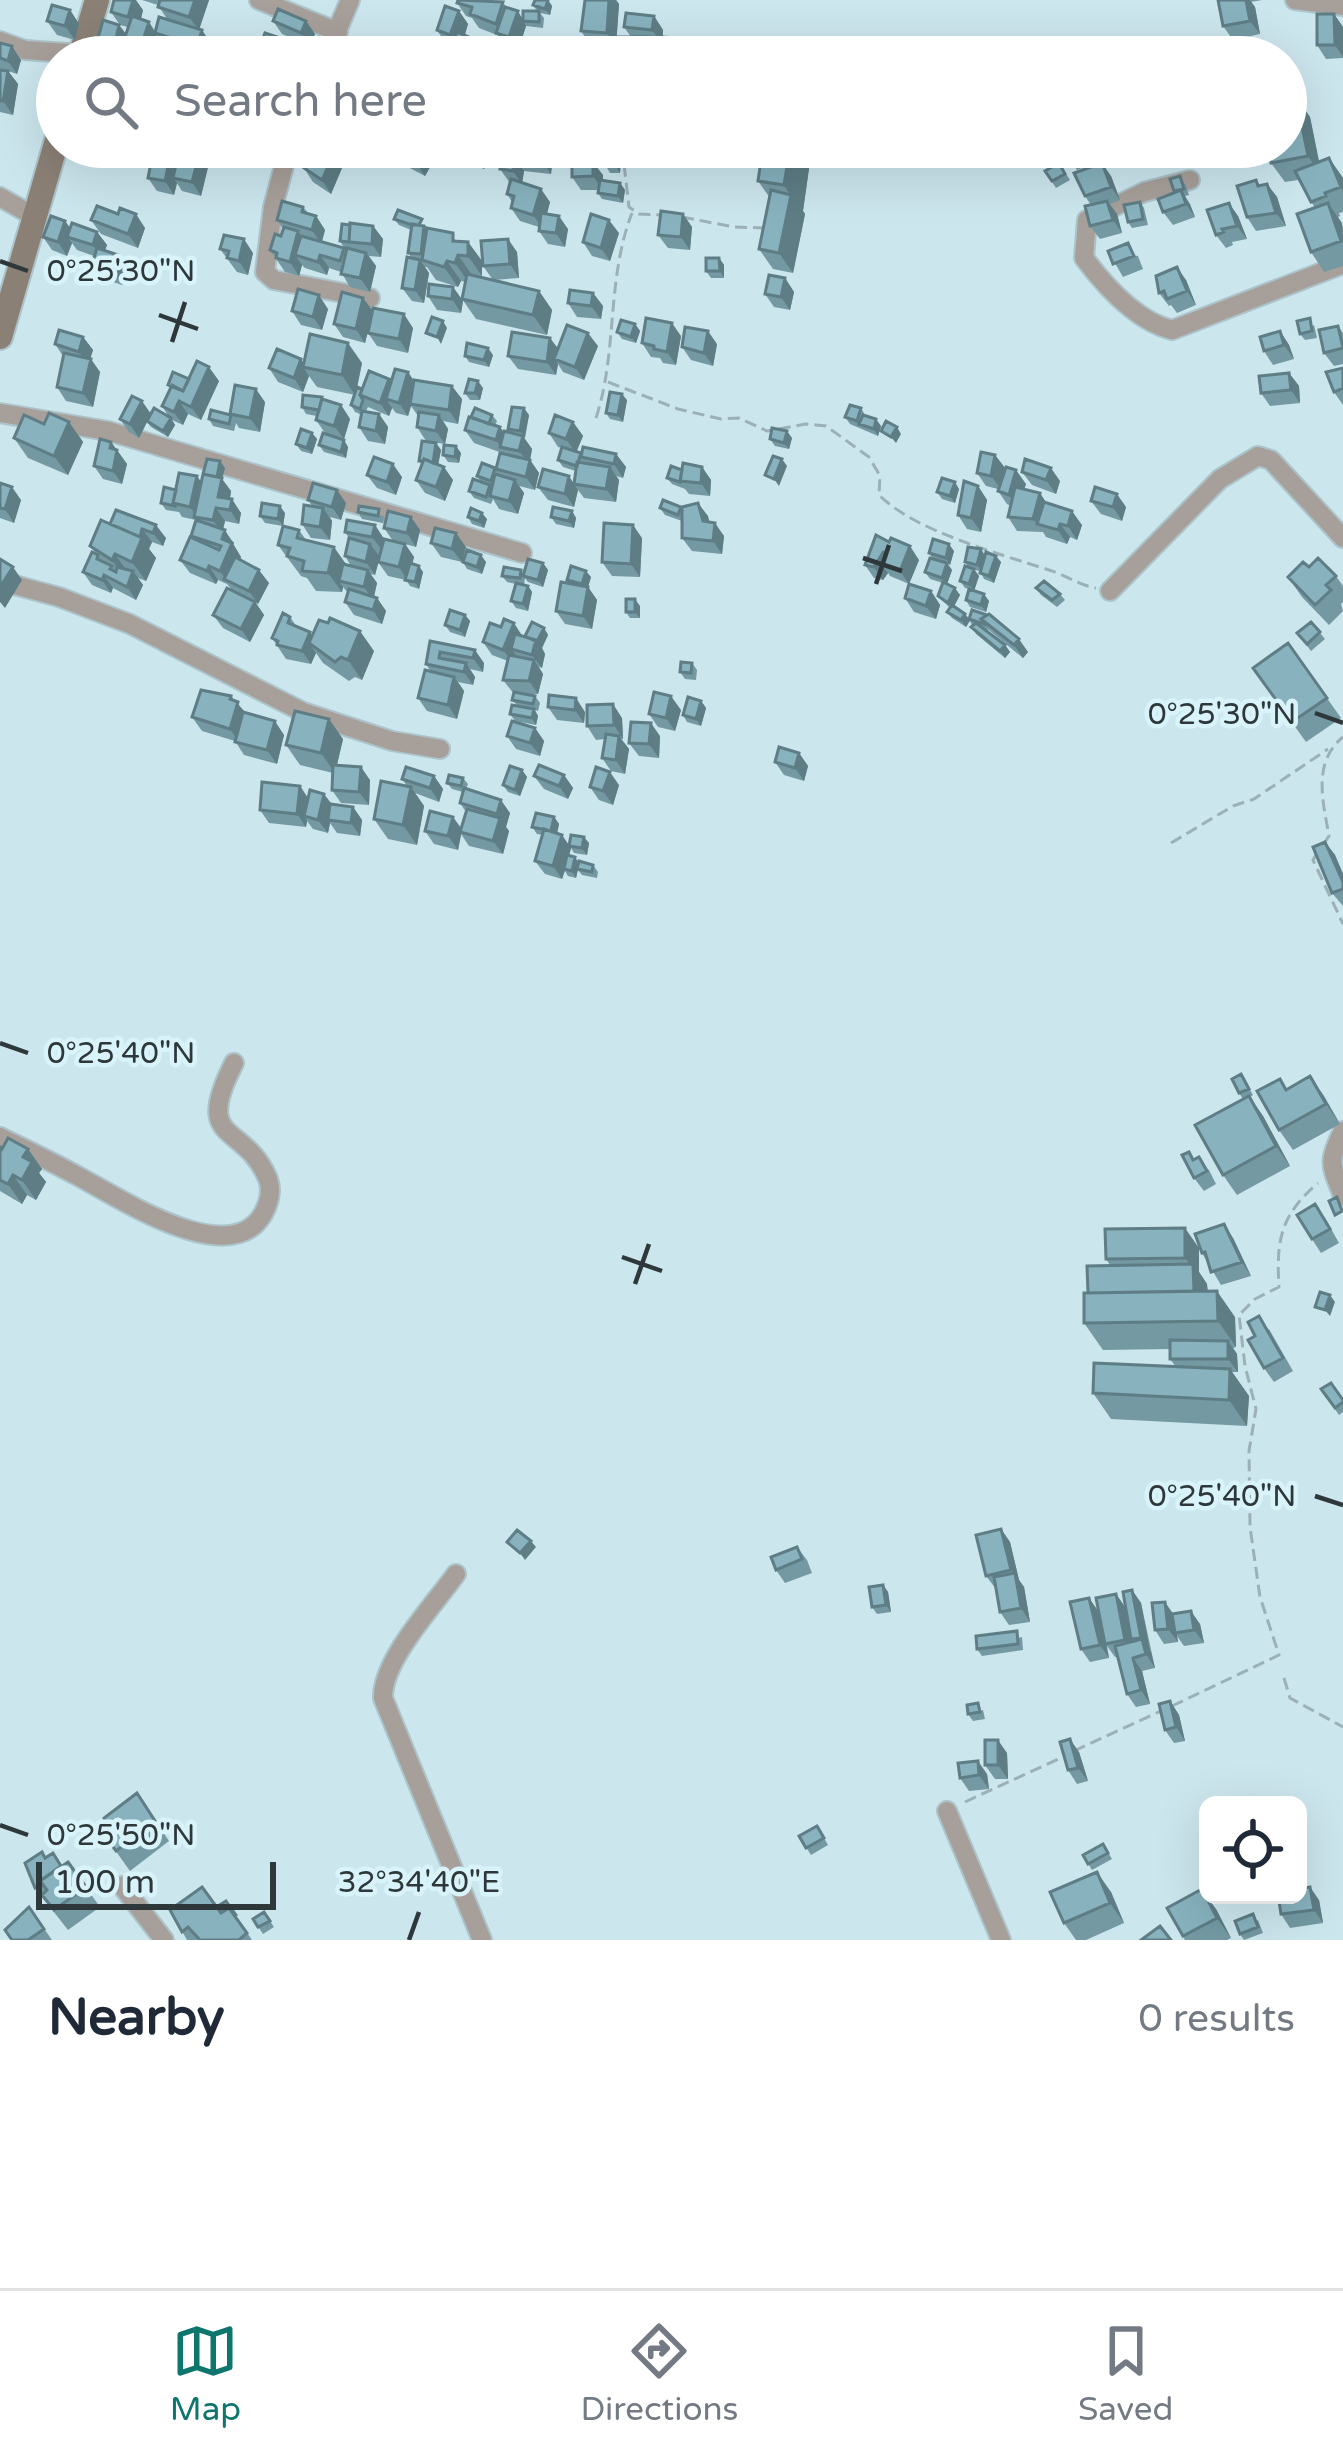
<!DOCTYPE html>
<html lang="en">
<head>
<meta charset="utf-8">
<style>
  body { margin:0; font-family:"Varela Round",sans-serif; background:#f6f6f7; color:#1f2937 }
  .controls { position:absolute; right:36px; bottom:36px; display:grid; overflow:hidden; border-radius:18px; box-shadow:0 12px 48px #0002 }
  .controls button { width:108px; height:108px; display:grid; place-items:center; padding:0; border:0; border-bottom:3px solid #e0e1e3; background:#fff; color:#1f2937; font:60px sans-serif }
  .scale { position:absolute; left:36px; bottom:30px; width:240px; box-sizing:border-box; padding-left:12px; border:6px solid #2e383b; border-top:0; font-size:33px; line-height:42px; white-space:nowrap; color:#2e383b; -webkit-text-stroke:9px #d9f3fb; paint-order:stroke }
  .list { margin:0; padding:0; list-style:none }
  h2 { display:flex; justify-content:space-between; align-items:center; height:156px; margin:0; padding:0 48px; font-size:51px }
  h2 small { font-size:39px; font-weight:400; color:#747a83 }
  .icon { flex:none; width:66px; height:66px; fill:none; stroke:currentColor; stroke-width:2; stroke-linecap:round; stroke-linejoin:round }
  .map { position:relative; flex:none; width:1343px; height:1940px; overflow:hidden }
  .search { position:absolute; background:#fff; box-shadow:0 12px 48px #0002; left:36px; right:36px; top:36px; height:132px; display:flex; align-items:center; gap:30px; box-sizing:border-box; padding:0 42px; border-radius:66px; color:#747a83; font-size:45px }
  .sheet { height:348px; background:#fff }
  nav { display:flex; justify-content:space-around; align-items:center; box-sizing:border-box; height:168px; border-top:3px solid #e0e1e3; background:#fff; font-size:33px; color:#747a83 }
  nav a { display:grid; justify-items:center; gap:6px }
  nav .on { color:#0f766e }
  .map>svg:first-child { display:block }
</style>
</head>
<body>
<div class="map">
<svg width="1343" height="1940" viewBox="0 0 1343 1940">
  <rect width="100%" height="100%" fill="#cce6ee"/>
  <g fill="none" stroke-linecap="round" stroke-linejoin="round">
    <g stroke="#acc3ca" stroke-width="22">
      <path id="street" d="M259,0L338,32
        M1295,0L1343,6
        M0,41L25,50L81,54
        M326,57L350,0
        M289,147L273,207L265,272L274,280L370,298
        M1190,180L1144,192L1087,220L1084,258C1105,286 1136,321 1172,330L1343,264
        M0,197L35,217
        M0,413L108,431L522,553
        M0,581L59,597L130,624L303,712L392,741L440,749
        M1110,591L1220,479L1258,456L1271,460L1343,538
        M1343,1131C1327,1163 1331,1165 1343,1196
        M0,1137C25,1149 50,1161 74,1174C115,1195 229,1273 263,1214C269,1203 272,1190 268,1179C244,1121 192,1146 234,1063
        M456,1574C434,1605 382,1660 383,1698L482,1940
        M947,1811L1001,1940
        M122,1886L164,1940"/>
    </g>
    <g stroke="#acc3ca" stroke-width="28">
      <path id="secondary" d="M80,57L97,0
        M0,337L57,140"/>
    </g>
    <path stroke="#9bb0b7" stroke-width="3" stroke-dasharray="12 6" stroke-linecap="butt" d="M354,43L375,57
      M622,147L629,207L639,214L660,215
      M682,217L734,227L767,228
      M608,382L678,409L721,419L739,418L767,431L806,424L826,426L869,457L880,476L879,495C916,532 1001,554 1052,571C1067,576 1079,585 1096,588
      M596,418C618,351 606,280 632,213
      M1171,843L1233,806L1254,799L1328,749
      M1323,845L1329,836C1323,802 1312,762 1343,737
      M1317,853L1313,860L1343,924
      M1284,1678L1290,1698L1343,1727
      M1172,1706L1279,1655L1260,1597L1250,1527L1249,1451L1256,1409L1245,1366L1239,1315L1255,1299L1279,1287C1276,1239 1281,1215 1318,1183
      M1074,1751L1163,1710
      M965,1802L1065,1756"/>
    <use href="#street" stroke="#a79f99" stroke-width="18"/>
    <use href="#secondary" stroke="#8b8076" stroke-width="24"/>
  </g>
  <path fill="#7499a3" d="M142,0H209L199,29L211,43L207,57H184L185,53L164,46L157,37L151,56L134,50L128,41L124,56L112,53L114,56L105,48L98,38L119,25L126,34L128,27L120,25L111,12L143,10L141,19L149,22L155,31L167,19L158,5Z
    M548,0L552,6L550,15L540,13L544,18L543,28L526,26L518,51L505,46L497,35L479,28L472,18L466,16L457,3L503,2L506,7L523,18L537,11L533,5Z
    M585,0H616L619,4L616,46H605L613,56L587,40L581,31Z
    M1218,0H1262L1251,2L1255,7L1260,34L1233,40L1223,26Z
    M70,10L79,24L75,40L57,35L47,21Z
    M459,11L468,24L465,35L469,37L473,42L505,57H450L448,55L452,46L446,44L437,30Z
    M1334,14L1343,27V58L1326,59L1317,45Z
    M654,16L663,30V37L694,39L703,53V57H665L660,51L661,43L654,42L659,50V57H622L618,51L631,37L624,27Z
    M273,21H306L315,34L310,46L282,34Z
    M0,43L21,60L17,74L8,71L18,84L13,115L0,112Z
    M1296,97L1310,117L1319,162L1329,158L1343,178V212L1339,213L1340,216L1338,217L1343,227V266L1324,272L1311,252L1315,208L1298,180L1285,182L1271,163Z
    M107,147H131L125,161L113,156Z
    M353,147H436L439,151L425,176L406,166L402,160L399,166L381,157L378,165Z
    M503,147L553,155L551,174L524,171L522,183L550,202L547,214L568,229L565,247L548,244L539,231V227L520,221L511,208L512,202L507,194L510,183L500,169Z
    M555,147H587L585,159L561,155Z
    M763,147H812L803,211L805,214L793,273L773,269L759,249L770,198L758,181Z
    M1064,147H1111L1114,159L1097,164L1093,157L1095,163L1077,170L1068,156Z
    M1135,147H1152L1153,150L1140,153Z
    M1212,147H1229L1231,161L1222,162Z
    M486,149L490,155L484,169L467,160L462,154Z
    M621,158L620,173H610L606,166Z
    M210,159L201,196L182,191L177,183L174,195L157,191L148,178Z
    M1059,163L1070,180L1056,188L1045,171Z
    M304,168H342L331,194L313,182Z
    M603,175V180L620,183L625,190L623,203L602,199L598,193V190H581L572,177Z
    M1111,176L1120,200L1110,204L1117,214L1122,233L1100,239L1090,226L1091,205L1085,196Z
    M1256,180L1260,186L1267,184L1277,197L1286,226L1256,231L1247,217Z
    M1185,183L1189,195L1185,196L1195,217L1173,225L1163,212L1175,193Z
    M1140,202L1144,208L1148,225L1132,228L1128,222Z
    M303,207L309,214L316,216L325,230L322,242L346,252L355,250L344,248L340,241L373,226L383,239L381,257L369,256L376,266L370,292L350,287L341,272L329,268L327,275L305,268L302,265L299,276L285,272L270,250L281,236L283,229L277,220Z
    M683,214L692,227L690,250L668,248L658,235Z
    M1238,216L1247,239L1232,242L1233,245L1226,248L1216,235Z
    M394,219L426,226L427,229L459,241L468,242L482,261V276L472,275L539,291L552,310L547,335L476,319L462,299L466,282L461,281L458,287L436,280L427,267H425L429,273L424,303L412,301L402,288L412,258L408,253L411,230L399,225Z
    M91,220L145,228L138,248L101,234Z
    M65,221L70,228L97,232L107,245L105,250L127,268L122,285L101,278L92,264L94,256L77,250L72,243L67,256L52,250L43,237Z
    M619,233L610,261L592,256L583,242Z
    M220,249L253,253L248,275L237,272Z
    M1108,251L1138,256L1143,269L1123,277Z
    M517,252L519,278L493,280L483,266Z
    M719,258L724,265V278H711L706,271Z
    M785,278L794,292L790,310L774,307L765,294Z
    M1186,280L1196,305L1177,313L1171,305L1169,306L1159,293Z
    M453,287L463,301L461,313L437,310L428,296Z
    M593,293L603,306L601,319L577,317L568,303Z
    M328,309L322,330L301,325L292,311Z
    M372,310L413,328L408,353L377,346L368,333L369,326L365,343L343,337L334,324Z
    M635,324L640,331L636,343L622,339L617,332Z
    M1314,325L1317,338L1305,340L1300,334Z
    M1338,326L1343,333V364L1334,366L1324,353Z
    M1280,331L1289,345L1294,359L1273,365L1264,351Z
    M681,336L676,365L663,363L660,358L651,357L642,343Z
    M83,337L93,350L90,359L100,372L93,407L66,401L57,387L63,356L55,344Z
    M717,344L713,366L691,360L682,347Z
    M598,346L584,380L563,372L558,364L556,375L518,369L508,356L558,349Z
    M493,355L489,367L469,362L465,356Z
    M304,363H362L357,389L391,382L408,372L414,381L462,399L458,424L443,421L448,429L445,444L426,441L417,427L418,416L411,406L408,416L396,413L392,408L389,416L368,407L366,411L379,414L388,427L385,444L368,441L359,427L362,415L355,412L351,405L355,395L317,387L309,376L303,392L278,382L269,368Z
    M1343,368V405L1334,392Z
    M1289,373L1299,386L1300,403L1270,406L1261,393Z
    M189,379L219,381L201,420L188,414L183,425L172,420L175,425L168,437L151,427L147,422L139,438L129,432L120,419L151,414L169,417L162,406L170,388L168,385Z
    M483,388L480,400H470L465,393Z
    M324,400L341,405L350,419L344,439L325,433L316,420L317,416L306,414L302,407Z
    M627,400L623,422L610,419L606,413Z
    M265,402L260,432L239,428L236,423L234,431L213,426L209,419Z
    M861,408L865,415L881,426L878,436L850,424L845,417Z
    M492,415L497,421L495,426L500,427L504,433H511L508,429L529,415L524,438L532,449L530,460L539,473L535,490L519,486L524,493L518,514L499,509L493,499L491,504L474,498L469,491L481,482L477,476L496,469L505,454L474,443L465,430Z
    M69,422L83,442L68,475L28,458L14,438L44,424Z
    M573,422L583,436L576,451L616,454L626,467L623,478L616,476L619,480L616,502L584,498L578,490L574,507L548,500L538,487L575,483L576,471L563,467L558,460L562,448L558,447L549,433Z
    M312,433L317,439L312,454L301,451L296,444Z
    M792,438L789,449L775,446L770,439Z
    M111,442L127,464L122,484L103,479L94,466Z
    M436,443L441,450L438,465L453,480L445,501L425,493L416,480L422,465L419,461Z
    M319,445L348,447L346,458L324,452Z
    M461,453L459,463L448,462L443,455Z
    M995,455L1005,468L1026,484L1024,489L1040,493L1046,503L1082,525L1077,540L1070,537L1067,544L1046,537L1043,532L1017,531L1008,517L1011,506L1007,504L998,491V489L986,486L977,473Z
    M702,467L711,480L710,496L689,494L685,489L672,484L667,478L682,470Z
    M225,468L222,479L231,491L230,499L241,513L239,524L225,521L223,529L234,543L233,546L241,557L240,560L269,583L258,604L256,603L264,615L250,642L223,628L213,615L232,590L227,584L218,580L216,584L190,573L180,560L194,539L191,536L196,520L182,517L179,512L166,510L161,503L197,476L201,482Z
    M1022,472L1060,481L1056,494L1032,485Z
    M367,475L402,477L396,495L377,488Z
    M0,483L21,500L14,523L0,518Z
    M978,486L987,500L981,532L967,529L958,515Z
    M959,489L955,503L942,499L937,492Z
    M308,500L346,503L341,520L330,517L332,521L330,540L311,538L302,524L312,506Z
    M1091,501L1126,507L1122,521L1101,514Z
    M660,508L708,516L709,522L724,536L722,554L692,551L682,538V521L665,515Z
    M116,510L166,538L163,546L152,542L149,549L156,558L146,581L138,578L143,585L136,600L113,588L111,593L92,585L83,572L96,554L90,546L110,524Z
    M572,511L576,518L574,528L556,524L551,517Z
    M358,512L384,516L383,523L362,519Z
    M285,513L283,526L299,530L306,540L351,566L345,556L349,538L345,532L375,525L384,539L393,541L384,528L411,517L420,530L416,547L405,544L414,557L412,564L423,572L419,589L410,586L406,580L388,576L378,562L375,575L370,574L377,583L374,597L377,598L386,611L382,624L354,615L345,602L348,593L343,587L342,592L316,591L307,578L301,576L278,545L283,526L265,523L260,516Z
    M468,517L487,519L484,528L472,524Z
    M642,538L640,577L612,576L602,562Z
    M431,543L466,547L462,562L441,557Z
    M981,549L985,556L1001,562L994,583L984,579L980,571L974,570L979,576L974,591L989,601L986,612L970,607L966,600L969,589L965,588L960,581L969,568L965,562Z
    M954,551L950,565L947,564L952,570L947,584L960,595L954,606L969,619L972,610L1028,652L1023,658L989,630L983,628L1005,645L1010,652L1005,658L976,634L970,621L966,627L952,618L947,612L950,608L938,596L943,583L930,579L925,572L933,559L929,553Z
    M919,560L909,584L890,576L888,573L883,580L874,578L865,565Z
    M463,562H486L482,574L467,569Z
    M543,563L548,570L543,587L528,582L525,578L524,585L528,586L532,592L528,611L516,608L511,601L516,584L507,582L502,576L524,574Z
    M1309,567L1336,576L1343,586V602L1341,604L1343,611L1329,625L1302,597L1288,577Z
    M591,577L588,587L597,600L592,629L565,624L556,611L569,583L567,580Z
    M1036,588L1060,594L1065,600L1057,607L1041,595Z
    M931,591L940,605L936,619L914,612L905,598Z
    M640,606V618H630L626,612Z
    M465,615L470,621L465,637L450,632L445,625Z
    M290,617L297,627L310,632L312,635L374,651L362,680L355,677L349,681L323,663L316,653L311,664L286,659L272,638Z
    M1311,622L1325,639L1311,651L1297,633Z
    M544,628L548,635L542,648L545,654L542,668L539,667L543,674L538,694H524L535,696L540,703L538,711L535,710L538,716L536,725L515,721L510,714L517,705L512,700L514,694L503,680L508,661L492,655L483,642L523,637Z
    M430,641L484,663L483,672L470,669L475,677L473,685L458,682L464,691L457,719L427,711L418,698L431,672L426,664Z
    M1288,643L1341,718L1306,742L1253,668Z
    M692,663L697,670L696,680L685,679L680,672Z
    M231,696L246,713L284,735L277,764L244,755L235,741L202,731L192,717Z
    M701,701L706,708L701,726L687,722L683,715Z
    M548,707L585,712L584,723L557,720Z
    M681,710L675,731L658,727L649,714Z
    M622,718L623,739H621L629,749L625,774L611,771L602,758L605,739L596,740L587,726Z
    M535,728L544,741L540,756L516,749L507,736Z
    M660,736L659,758L639,756L629,743Z
    M343,739L337,765L370,780L369,805L341,803L332,790L333,773L300,765L286,745Z
    M799,753L808,766L804,781L784,775L775,762Z
    M522,770L527,777L520,796L508,792L503,785Z
    M564,775L573,788L568,799L544,789L534,776Z
    M434,776L443,789L439,802L415,793L424,806L417,845L388,839L374,819L407,786L402,779Z
    M463,778L468,784L466,789L510,813L506,827L509,831L503,854L469,846L461,834L458,850L434,844L425,831L453,817L461,828L466,812L460,803L463,792L452,789L447,783Z
    M619,785L613,805L599,800L590,787Z
    M300,786L308,798L353,807L362,820L360,836L337,833L330,823L328,833L313,829L307,821L306,827L269,823L260,810Z
    M554,817L559,824L557,833L569,846L589,843L587,855L574,853L571,848L569,856L578,862L593,865L598,872L597,878L582,875L578,870L576,878L568,876L565,871L562,879L545,874L535,861L543,835L537,834L532,827Z
    M1325,842L1335,855L1343,874V906L1332,893Z
    M1241,1074L1253,1095L1250,1097L1263,1116L1290,1166L1237,1195L1223,1175L1243,1099L1239,1093Z
    M1310,1076L1340,1124L1293,1150L1279,1130L1287,1089Z
    M0,1147L28,1149L42,1169L39,1173L46,1182L36,1200L27,1195L22,1204L0,1191Z
    M1194,1159L1209,1170L1216,1184L1204,1191L1194,1178Z
    M1325,1218L1339,1243L1321,1253L1312,1239Z
    M1233,1238L1251,1276L1221,1285L1202,1253Z
    M1199,1248V1272L1207,1284L1208,1291L1235,1317L1236,1347L1233,1348L1237,1354L1238,1372H1232L1249,1396L1247,1426L1111,1419L1093,1393L1176,1367L1170,1359V1349L1103,1350L1084,1323L1088,1293L1110,1265L1106,1259Z
    M1269,1329L1293,1371L1274,1382L1264,1368L1255,1336Z
    M1321,1389L1343,1400V1412L1339,1415Z
    M1001,1529L1010,1542L1019,1580L1024,1587L1030,1622L1009,1625L1000,1612L996,1589L986,1576Z
    M797,1547L807,1560L812,1573L785,1583L776,1570Z
    M883,1585L888,1592L891,1612L877,1614L872,1607Z
    M1132,1590L1141,1603L1155,1668L1142,1671L1150,1704L1136,1707L1127,1694L1117,1657H1115L1107,1646L1109,1658L1090,1662L1081,1649L1116,1594L1125,1607Z
    M1173,1613L1200,1624L1204,1643L1184,1646L1177,1636L1178,1642L1164,1644L1155,1630Z
    M1022,1637L1023,1650L982,1656L977,1649Z
    M1170,1701L1179,1715L1185,1741L1174,1743L1165,1730Z
    M983,1710L985,1719L973,1721L968,1714Z
    M1079,1752L1088,1781L1077,1784L1068,1770Z
    M1007,1753L1008,1779H995L985,1765Z
    M987,1774L989,1789L969,1791L960,1778Z
    M137,1793L169,1841L130,1871L110,1843Z
    M817,1826L828,1845L811,1855L799,1836Z
    M1103,1844L1112,1859L1092,1870L1083,1855Z
    M45,1858L62,1866L68,1862L100,1907L68,1930L35,1888Z
    M1111,1892L1124,1923L1086,1940H1076L1064,1923Z
    M1319,1900L1323,1923L1290,1928L1281,1914Z
    M226,1901L252,1940H187L170,1910L221,1913Z
    M29,1907L52,1940H12Z
    M1167,1908L1216,1909L1231,1938L1227,1940H1185Z
    M264,1912L274,1927L263,1934L253,1919Z
    M1258,1920L1263,1933L1244,1940L1240,1934Z"/>
  <path fill="#5e7d85" d="M133,0H136L143,10L138,30L128,17Z
    M195,0H209L199,30L189,17Z
    M548,0L552,6L550,15L545,9Z
    M609,0H616L619,4L616,46L607,33Z
    M1246,0H1250L1255,7L1260,34L1250,21Z
    M70,10L79,24L75,40L65,26Z
    M459,11L468,24L460,49L450,35Z
    M518,11L526,26L518,51L509,37Z
    M1334,14L1343,27V57L1335,45Z
    M654,16L663,30L662,43L652,30Z
    M306,21L315,34L310,46L301,33Z
    M149,22L157,37L151,56L142,43Z
    M119,25L129,38L125,37L128,41L124,56L115,43Z
    M202,30L211,43L207,57L197,46Z
    M277,37L281,44L277,57H269Z
    M469,37L478,50H471L475,57H462Z
    M650,37L659,50V57H654L650,51Z
    M694,39L703,53V57H696L693,53Z
    M603,43L613,56L601,57Z
    M12,46L21,60L17,74L8,61Z
    M8,71L18,84L13,115L3,101Z
    M1296,97L1310,117L1322,176L1308,156Z
    M116,147H131L125,161L115,148Z
    M172,147H184L173,178L177,183L174,195L165,181Z
    M202,147L210,159L201,196L192,182Z
    M365,147H374L381,157L378,165Z
    M386,147H408L397,153L402,160L399,166Z
    M424,147H436L439,151L425,176L416,163Z
    M543,147H547L553,155L551,174L542,160Z
    M577,147H587L585,159Z
    M790,147H812L803,211L805,214L793,273L779,253L791,196L784,185Z
    M1222,147H1229L1231,161Z
    M486,149L490,155L484,169L479,162Z
    M616,151L621,158L620,173L616,166Z
    M333,155L342,168L331,194L322,180Z
    M515,157L524,171L522,184L513,171Z
    M1329,158L1343,178V191L1341,187Z
    M593,162L603,175V190L593,176Z
    M1102,163L1111,176L1120,200L1111,187Z
    M620,183L625,190L623,203L618,196Z
    M1267,184L1277,197L1286,226L1276,213Z
    M541,189L550,202L543,228L533,215Z
    M1181,190L1190,204L1195,217L1186,204Z
    M1107,201L1117,214L1122,233L1113,220Z
    M1229,203L1238,216L1247,239L1237,226Z
    M1328,203L1342,223L1343,244L1341,241Z
    M136,214L145,228L138,248L128,234Z
    M683,214L692,227L690,250L681,237Z
    M316,216L325,230L321,244L312,230Z
    M559,216L568,229L565,247L556,233Z
    M609,220L619,233L610,261L601,248Z
    M65,221L75,235L67,237L72,243L67,256L58,242Z
    M373,226L383,239L381,257L372,244Z
    M298,231L308,245L295,255L302,265L299,276L290,262Z
    M97,232L107,245L102,259L93,245Z
    M244,239L253,253L248,275L239,261Z
    M508,239L517,252L519,278L510,264Z
    M468,242L482,261V276L468,256Z
    M366,253L376,266L370,292L360,278Z
    M118,255L127,268L122,285L112,271Z
    M320,255L329,268L327,275L318,262Z
    M458,255L472,275L469,283L455,263Z
    M719,258L724,265V278L720,271Z
    M420,260L429,273L424,303L415,290Z
    M447,261L461,281L458,287L444,267Z
    M1177,267L1186,280L1196,305L1187,291Z
    M785,278L794,292L790,310L781,297Z
    M453,287L463,301L461,313L452,299Z
    M539,291L552,310L547,335L533,315Z
    M593,293L603,306L601,319L591,306Z
    M319,295L328,309L322,330L313,317Z
    M363,298L373,311L365,343L356,329Z
    M404,314L413,328L408,353L399,339Z
    M443,321L447,328L441,344L437,337Z
    M672,323L681,336L676,365L667,352Z
    M635,324L640,331L636,343L631,337Z
    M708,331L717,344L713,366L704,353Z
    M1280,331L1289,345L1294,359L1284,345Z
    M588,333L598,346L584,380L575,367Z
    M83,337L93,350L88,365L79,352Z
    M550,338L560,351L554,359L558,364L556,375L547,362Z
    M348,343L362,363L355,395L342,375Z
    M488,348L493,355L489,367L484,360Z
    M91,359L100,372L93,407L83,393Z
    M301,359L307,368L303,367L309,376L303,392L294,378Z
    M209,367L219,381L201,420L191,407Z
    M408,372L417,386L408,416L399,403Z
    M1289,373L1299,386L1300,403L1291,390Z
    M389,379L399,392L386,399L392,408L389,416L380,403Z
    M478,381L483,388L480,400L475,393Z
    M452,386L462,399L458,424L449,410Z
    M256,389L265,402L260,432L250,418Z
    M622,394L627,400L623,422L618,415Z
    M142,401L151,414L139,438L130,424Z
    M179,401L188,414L183,425L174,412Z
    M341,405L350,419L344,439L334,426Z
    M524,408L529,415L525,438L520,431Z
    M379,414L388,427L385,444L376,431Z
    M439,415L448,429L445,444L436,431Z
    M171,418L175,425L168,437L163,431Z
    M876,419L881,426L878,436L874,429Z
    M69,422L83,442L68,475L54,456Z
    M573,422L583,436L576,453L566,439Z
    M500,427L509,441L501,447L496,440Z
    M897,427L901,434L896,443L891,437Z
    M787,431L792,438L789,449L784,443Z
    M312,433L317,439L312,454L307,448Z
    M523,436L532,449L530,460L539,473L535,490L526,477L529,464L519,451Z
    M344,440L348,447L346,458L341,452Z
    M111,442L127,464L122,484L113,471L110,448Z
    M436,443L441,450L437,470L433,463Z
    M456,446L461,453L459,463L455,457Z
    M616,454L626,467L623,478L614,464Z
    M995,455L1005,468L1001,489L991,476Z
    M782,459L787,466L779,486L774,479Z
    M220,461L225,468L222,479L231,491L228,510L218,497L216,479Z
    M393,464L402,477L396,495L387,482Z
    M444,467L453,480L445,501L436,487Z
    M610,467L619,480L616,502L606,489Z
    M702,467L711,480L710,496L701,483Z
    M1051,468L1060,481L1056,494L1046,480Z
    M1016,470L1026,484L1018,508L1009,495Z
    M197,476L206,490L198,518L190,507Z
    M569,476L578,490L574,507L565,494Z
    M515,480L524,493L518,514L509,501Z
    M955,482L959,489L955,503L950,496Z
    M978,486L987,500L981,532L971,518Z
    M12,487L21,500L14,523L5,509Z
    M337,490L346,503L341,520L332,507Z
    M1040,493L1049,507L1037,524L1043,532L1033,519Z
    M1117,494L1126,507L1122,521L1113,507Z
    M232,499L241,513L239,524L230,510Z
    M698,503L708,516L712,534L703,521Z
    M280,506L285,513L283,526L278,519Z
    M216,508L225,521L222,534L213,520Z
    M323,508L332,521L330,540L320,527Z
    M572,511L576,518L574,528L569,521Z
    M1072,511L1082,525L1077,540L1068,526Z
    M482,513L487,519L484,528L479,521Z
    M411,517L420,530L416,547L407,533Z
    M715,523L724,536L722,554L713,541Z
    M1060,524L1070,537L1067,544L1058,530Z
    M156,525L166,538L163,546L153,533Z
    M375,525L384,539L382,550L372,537Z
    M633,525L642,538L640,577L631,564Z
    M142,529L152,542L149,549L156,558L146,581L132,562Z
    M225,530L241,557L230,582L226,580L220,571L222,539Z
    M456,533L466,547L462,562L452,549Z
    M370,544L380,557L375,575L366,562Z
    M405,544L414,557L408,581L399,567Z
    M949,544L954,551L950,565L946,558Z
    M910,546L919,560L909,584L900,571Z
    M334,547L348,567L339,581L343,587L342,592L328,573Z
    M981,549L985,556L982,571L977,565Z
    M884,551L880,563L888,573L883,580L874,567Z
    M115,554L129,574L126,580L112,560Z
    M481,555L486,562L482,574L477,567Z
    M996,556L1001,562L994,583L989,576Z
    M543,563L548,570L543,587L538,580Z
    M947,563L952,570L947,584L942,578Z
    M209,566L218,580L216,584L207,571Z
    M419,566L423,572L419,589L415,582Z
    M13,567L22,580L5,608L0,602V587Z
    M974,569L979,576L974,591L969,584Z
    M259,570L269,583L258,604L249,591Z
    M368,570L377,583L373,600L364,587Z
    M133,571L143,585L136,600L127,587Z
    M586,571L591,577L588,587L597,600L592,629L583,616L582,584Z
    M104,575L113,588L111,593L102,580Z
    M528,586L532,592L528,611L523,604Z
    M955,588L960,595L952,610L948,603Z
    M931,591L940,605L936,619L926,606Z
    M984,594L989,601L986,612L981,605Z
    M377,598L386,611L382,624L373,610Z
    M635,599L640,606V618L635,612Z
    M255,602L264,615L250,642L241,629Z
    M965,614L970,620L966,627L961,620Z
    M465,615L470,621L465,637L460,630Z
    M514,623L523,637L511,649L516,655L513,663L503,650Z
    M544,628L548,635L542,648L545,654L542,668L532,655L536,640Z
    M360,631L374,651L362,680L348,660Z
    M310,632L319,645L309,643L316,653L311,664L302,651Z
    M1019,639L1028,652L1023,658L1014,645Z
    M1005,645L1010,652L1005,658L1000,651Z
    M475,650L484,663L483,672L473,658Z
    M534,660L543,674L538,694L529,681Z
    M466,663L475,677L473,685L464,672Z
    M454,677L464,691L457,719L448,705Z
    M231,696L247,715L239,742L230,729Z
    M671,696L681,710L675,731L666,718Z
    M576,698L585,712L584,723L575,710Z
    M701,701L706,708L701,726L696,719Z
    M613,704L622,718L623,739L614,725Z
    M534,709L538,716L536,725L532,718Z
    M329,719L343,739L335,773L321,753Z
    M275,721L284,735L277,764L267,750Z
    M651,723L660,736L659,758L649,744Z
    M535,728L544,741L540,756L530,743Z
    M619,736L629,749L625,774L616,760Z
    M799,753L808,766L804,781L795,768Z
    M361,767L370,780L369,805L359,792Z
    M522,770L527,777L520,796L515,790Z
    M610,772L619,785L613,805L603,791Z
    M564,775L573,788L568,799L559,786Z
    M434,776L443,789L439,802L430,788Z
    M300,786L309,800L304,816L307,821L306,827L297,814Z
    M411,787L424,806L417,845L403,825Z
    M324,794L334,807L328,820L330,823L328,833L318,820Z
    M501,800L510,813L506,827L509,831L503,854L493,841L499,818L497,814Z
    M353,807L362,820L360,836L351,823Z
    M453,817L462,830L458,850L448,836Z
    M554,817L559,824L556,838L551,831Z
    M562,835L571,848L562,879L553,866Z
    M584,837L589,843L587,855L582,848Z
    M1325,842L1335,855L1343,874V882Z
    M575,857L579,863L576,878L572,871Z
    M1310,1076L1324,1096L1340,1124L1326,1104Z
    M1249,1096L1263,1116L1290,1166L1276,1146Z
    M28,1149L42,1169L39,1173L46,1182L36,1200L22,1180L23,1157Z
    M13,1175L27,1195L22,1204L8,1184Z
    M1224,1224L1233,1238L1251,1276L1242,1262Z
    M1185,1228L1199,1248V1272L1207,1284L1208,1311L1194,1291V1270L1185,1258Z
    M1217,1291L1235,1317L1236,1347L1218,1321Z
    M1330,1295L1335,1302L1330,1316L1325,1310Z
    M1228,1341L1237,1354L1238,1372L1228,1359Z
    M1230,1369L1249,1396L1247,1426L1229,1400Z
    M1001,1529L1010,1542L1019,1580L1024,1587L1030,1622L1021,1608L1016,1577L1011,1570Z
    M531,1541L536,1547L525,1560L520,1553Z
    M883,1585L888,1592L891,1612L886,1605Z
    M1132,1590L1141,1603L1150,1651L1141,1638Z
    M1116,1594L1125,1607L1135,1653L1125,1640Z
    M1089,1598L1099,1612L1109,1658L1100,1645Z
    M1165,1602L1174,1615L1178,1642L1168,1629Z
    M1191,1611L1200,1624L1204,1643L1194,1630Z
    M1142,1639L1151,1652L1155,1668L1146,1654Z
    M1133,1658L1142,1671L1150,1704L1141,1690Z
    M1170,1701L1179,1715L1185,1741L1176,1727Z
    M1070,1739L1079,1752L1088,1781L1078,1768Z
    M998,1740L1007,1753L1008,1779L998,1765Z
    M978,1761L987,1774L989,1789L979,1775Z
    M1097,1872L1111,1892L1124,1923L1110,1903Z
    M1310,1887L1319,1900L1323,1923L1314,1910Z
    M1202,1889L1216,1909L1231,1938L1217,1918Z"/>
  <path fill="#87b2be" stroke="#5e7d85" stroke-width="3" d="M114,0H133L128,17L111,12Z
    M160,0H195L189,17L158,7Z
    M458,0L503,2L496,24L470,14L472,7L457,3Z
    M535,0H548L545,9L533,5Z
    M585,0H609L607,33L581,31Z
    M1218,0H1246L1250,21L1223,26Z
    M52,5L70,10L65,26L47,21Z
    M445,6L459,11L450,35L437,30Z
    M505,7L518,11L509,37L496,33Z
    M278,9L306,21L301,33L273,21Z
    M523,11H539V22L523,21Z
    M626,13L654,16L652,30L624,27Z
    M1317,14H1334L1335,45H1317Z
    M132,16L149,22L142,43L125,37Z
    M159,17L202,30L197,46L155,33Z
    M103,20L119,25L115,43L98,38Z
    M457,32L469,37L462,57L448,55Z
    M265,33L277,37L269,57L257,54Z
    M618,37H650V51H618Z
    M661,37L694,39L693,53L660,51Z
    M580,39L603,43L601,57H576Z
    M474,40L500,49L497,57H489L471,50Z
    M0,43L12,46L8,61L0,58Z
    M97,47L109,49L108,57H96Z
    M0,70L8,71L3,101H0Z
    M1296,97L1308,156L1271,163L1268,147H1286V99Z
    M154,147H172L165,181L148,178Z
    M180,147H201L192,182L173,178Z
    M313,147L333,155L322,180L304,168Z
    M400,147H424L416,163L397,153Z
    M465,147L486,149L479,162L462,154Z
    M503,147H543L542,160L515,157L513,171L500,169Z
    M763,147H790L784,185L758,181Z
    M1064,147H1085L1086,150L1068,156Z
    M606,151H616V166H606Z
    M1329,158L1341,187L1325,193L1326,196L1311,202L1295,171Z
    M572,162H593V176L572,177Z
    M1059,163L1065,174L1052,181L1045,171Z
    M1102,163L1111,187L1085,196L1074,173Z
    M1180,176L1184,189L1174,191L1170,179Z
    M511,179L541,189L533,215L511,208L514,196L507,194Z
    M600,180L620,183L618,196L598,193Z
    M1256,180L1258,186L1267,184L1276,213L1247,217L1237,186Z
    M771,190L791,195L779,253L759,249Z
    M1181,190L1186,204L1163,212L1158,199Z
    M282,201L303,207L302,212L316,216L312,230L277,220Z
    M1107,201L1113,220L1090,226L1085,206Z
    M1140,202L1143,219L1128,222L1124,205Z
    M1229,203L1237,226L1222,229L1224,232L1216,235L1207,210Z
    M1328,203L1341,241L1311,252L1297,214Z
    M97,206L118,214L120,208L136,214L128,234L91,220Z
    M398,210L422,219L419,225H412L394,219Z
    M661,211L683,214L681,237L658,235Z
    M541,213L559,216L556,233L539,231Z
    M591,214L609,220L601,248L583,242Z
    M51,216L65,221L58,242L43,237Z
    M72,223L97,232L93,245L67,237Z
    M350,223L373,226L372,244L349,242Z
    M342,224L350,225L349,242L340,241Z
    M412,224L424,226L421,254L408,253Z
    M284,227L298,231L290,262L276,258L277,253L270,250L275,234L281,236Z
    M427,228L453,233V241L468,242V256L458,255L455,263L447,261L444,267L422,260Z
    M224,235L244,239L239,261L227,258L229,251L220,249Z
    M301,236L344,248L340,261L320,255L318,262L295,255Z
    M508,239L510,264L483,266L481,241Z
    M1128,243L1134,256L1113,264L1108,251Z
    M97,248L118,255L112,271L92,264Z
    M347,248L366,253L360,278L341,274Z
    M407,257L420,260L415,290L402,288Z
    M706,258H719L720,271H706Z
    M1177,267L1187,291L1167,299L1164,291L1159,293L1156,276Z
    M467,274L539,291L533,315L462,299Z
    M769,275L785,278L781,297L765,294Z
    M429,284L453,287L452,299L428,296Z
    M298,289L319,295L313,317L292,311Z
    M570,290L593,293L591,306L568,303Z
    M342,292L363,298L356,329L334,324Z
    M373,308L404,314L399,339L368,333Z
    M432,317L443,321L437,337L426,333Z
    M646,318L672,323L667,352L654,349V346L642,343Z
    M1310,318L1312,331L1300,334L1297,321Z
    M621,320L635,324L631,337L617,332Z
    M567,325L588,333L575,367L554,359Z
    M1338,326L1343,348L1324,353L1319,330Z
    M685,327L708,331L704,353L682,347Z
    M59,330L83,337L79,352L55,344Z
    M1280,331L1284,345L1264,351L1260,337Z
    M512,332L550,338L547,362L508,356Z
    M310,334L348,343L342,375L303,367Z
    M467,343L488,348L484,360L465,356Z
    M277,349L301,359L294,378L269,368Z
    M64,353L91,359L83,393L57,387Z
    M197,361L209,367L191,407L179,401L174,412L162,406L172,385L183,391Z
    M1343,368V388L1334,392L1326,372Z
    M395,369L408,372L399,403L386,399Z
    M369,371L389,379L380,403L360,395Z
    M173,372L189,379L183,391L168,385Z
    M1289,373L1291,390L1261,393L1259,376Z
    M469,379L478,381L475,393H465Z
    M414,380L452,386L449,410L410,404Z
    M235,385L256,389L250,418L230,414Z
    M357,387L362,389L360,395L363,400L360,409L351,405Z
    M610,392L622,394L618,415L606,413Z
    M303,395L322,397L319,410L302,407Z
    M132,396L142,401L130,424L120,419Z
    M322,399L341,405L334,426L316,420Z
    M850,405L861,408L857,421L845,417Z
    M512,407L524,408L520,431L508,429Z
    M154,408L171,418L163,431L147,421Z
    M475,408L492,415L489,424L471,417Z
    M211,410L231,415L229,424L209,419Z
    M362,411L379,414L376,431L359,427Z
    M419,412L439,415L436,431L417,427Z
    M49,413L69,422L54,456L14,438L24,415L44,424Z
    M555,415L573,422L566,439L549,433Z
    M863,415L876,419L874,429L859,424Z
    M469,417L500,427L496,440L465,430Z
    M886,421L897,427L891,437L881,431Z
    M772,428L787,431L784,443L770,439Z
    M301,429L312,433L307,448L296,444Z
    M504,431L523,436L519,451L500,447Z
    M323,433L344,440L341,452L319,445Z
    M100,439L111,442L110,448L117,450L113,471L94,466Z
    M422,441L436,443L433,463L424,459L423,461H419Z
    M444,445L456,446L455,457L443,455Z
    M562,447L581,453L577,466L558,460Z
    M583,447L616,454L614,464L581,457Z
    M981,452L995,455L991,476L977,473Z
    M500,453L530,460L526,477L496,469Z
    M773,456L782,459L774,479L765,475Z
    M374,457L393,464L387,482L367,475Z
    M207,459L220,461L217,477L203,474Z
    M424,459L444,467L436,487L416,480Z
    M1025,459L1051,468L1046,480L1022,472Z
    M577,462L610,467L606,489L574,484Z
    M482,463L495,468L491,481L477,476Z
    M683,463L702,467L701,483L680,481Z
    M671,466L682,470L680,482L667,478Z
    M1006,467L1016,470L1009,495L998,491Z
    M543,469L569,476L565,494L538,487Z
    M179,473L197,476L190,507L173,503Z
    M203,474L222,478L218,497L232,499L230,510L216,508L213,520L194,517Z
    M495,474L515,480L509,501L490,496Z
    M942,478L955,482L950,496L937,492Z
    M473,479L490,485L486,497L469,491Z
    M964,481L978,486L971,518L958,515Z
    M0,483L12,487L5,509L0,508Z
    M313,483L337,490L332,507L308,500Z
    M164,487L176,490L173,503L175,504V506L161,503Z
    M1015,487L1040,493L1033,519L1008,517Z
    M1095,487L1117,494L1113,507L1091,501Z
    M663,500L681,507L678,515L660,508Z
    M1044,502L1072,511L1068,526L1060,524L1058,530L1037,524Z
    M262,503L280,506L278,519L260,516Z
    M698,503L703,521L715,523L713,541L682,538V507Z
    M304,505L323,508L320,527L302,524Z
    M359,506L379,509L378,516L358,512Z
    M553,507L572,511L569,521L551,517Z
    M471,508L482,513L479,521L468,517Z
    M116,510L156,525L153,533L142,529L140,537L110,524Z
    M388,511L411,517L407,533L384,528Z
    M101,520L142,538L132,562L115,554L112,560L90,546Z
    M196,520L225,530L222,539L232,543L220,571L209,566L207,571L180,560L190,537L219,550L221,546L191,536Z
    M347,520L375,525L372,537L345,532Z
    M604,523L633,525L631,564L602,562Z
    M283,526L299,530L297,538L334,547L328,573L302,571L304,561L287,556L290,548L278,545Z
    M435,528L456,533L452,549L431,543Z
    M876,535L889,542L891,538L910,546L900,571L880,563L884,551L874,567L865,565Z
    M349,538L370,544L366,562L345,556Z
    M384,539L405,544L399,567L378,562Z
    M933,539L949,544L946,558L929,553Z
    M968,547L981,549L977,565L965,562Z
    M467,550L481,555L477,567L463,562Z
    M92,552L98,555L97,559L112,566L110,569L116,572L117,567L133,571L127,587L104,575L102,580L83,572Z
    M986,552L996,556L989,576L980,573Z
    M235,557L259,570L249,591L224,579Z
    M930,558L947,563L942,578L925,572Z
    M1318,558L1336,576L1326,585L1331,590L1315,605L1288,577L1303,562L1309,567Z
    M0,559L13,567L0,587Z
    M528,559L543,563L538,580L523,576Z
    M410,563L419,566L415,582L405,580Z
    M343,564L368,570L364,587L339,581Z
    M571,566L586,571L582,584L567,580Z
    M965,566L974,569L969,584L960,581Z
    M504,567L521,570L520,578L502,576Z
    M1044,581L1060,594L1052,600L1036,588Z
    M561,582L588,587L583,616L556,611Z
    M943,582L955,588L948,603L938,596Z
    M516,583L528,586L523,604L511,601Z
    M909,584L931,591L926,606L905,598Z
    M227,588L255,602L241,629L213,615Z
    M349,589L377,598L373,610L345,602Z
    M969,589L984,594L981,605L966,600Z
    M626,599H635V612H626Z
    M952,605L965,614L961,620L947,612Z
    M450,610L465,615L460,630L445,625Z
    M972,610L987,615L981,619L984,624L969,619Z
    M283,613L290,617L288,623L310,632L302,651L277,645L278,641L272,638Z
    M989,614L1019,639L1014,645L981,619Z
    M330,618L360,631L348,660L341,657L335,662L309,643L319,620L328,623Z
    M504,619L514,623L503,650L483,642L490,623L501,627Z
    M532,622L544,628L537,642L525,636Z
    M1311,622L1320,632L1307,644L1297,633Z
    M976,623L1005,645L1000,651L971,627Z
    M515,634L536,640L532,655L511,649Z
    M430,641L475,650L473,658L440,652L439,658L466,663L464,672L426,664Z
    M1288,643L1327,698L1292,722L1253,668Z
    M509,655L534,660L529,681L503,680Z
    M681,662L692,663L691,673L680,672Z
    M425,670L454,677L448,705L418,698Z
    M201,690L231,696L230,699L238,702L230,729L192,717Z
    M514,692L535,696L533,704L512,700Z
    M654,692L671,696L666,718L649,714Z
    M549,695L576,698L575,710L548,707Z
    M688,697L701,701L696,719L683,715Z
    M613,704L614,725L587,726V705Z
    M512,705L534,709L532,718L510,714Z
    M295,711L329,719L321,753L286,745Z
    M243,712L275,721L267,750L235,742Z
    M512,721L535,728L530,743L507,736Z
    M631,722L651,723L649,744L629,743Z
    M606,734L619,736L616,760L602,758Z
    M779,747L799,753L795,768L775,762Z
    M333,765L361,767L359,792L332,790Z
    M539,765L564,775L559,786L534,776Z
    M510,766L522,770L515,790L503,785Z
    M406,767L434,776L430,788L402,779Z
    M596,767L610,772L603,791L590,787Z
    M449,775L463,778L461,786L447,783Z
    M381,781L411,787L403,825L374,819Z
    M262,782L300,786L297,814L260,810Z
    M464,788L501,800L497,814L460,803Z
    M310,790L324,794L318,820L304,816Z
    M330,804L353,807L351,823L328,820Z
    M467,809L500,818L493,841L460,832Z
    M430,811L453,817L448,836L425,831Z
    M536,813L554,817L551,831L532,827Z
    M544,829L562,835L553,866L535,861Z
    M571,835L584,837L582,848L569,846Z
    M1325,842L1343,882V889L1332,893L1313,847Z
    M567,855L575,857L572,871L564,869Z
    M579,861L593,865L592,872L577,869Z
    M1241,1074L1249,1089L1239,1093L1232,1079Z
    M1310,1076L1326,1104L1279,1130L1257,1091L1280,1079L1286,1090Z
    M1249,1096L1276,1146L1223,1175L1195,1125Z
    M8,1138L28,1149L23,1157L32,1162L22,1180L13,1175L8,1184L0,1180V1147L2,1149Z
    M1189,1152L1193,1160L1199,1157L1207,1171L1194,1178L1182,1155Z
    M1337,1197L1342,1211L1335,1215L1329,1201Z
    M1315,1204L1330,1229L1312,1239L1297,1215Z
    M1224,1224L1242,1262L1211,1272L1205,1252L1202,1253L1195,1234Z
    M1185,1228V1258L1106,1259L1105,1229Z
    M1193,1264L1194,1291L1088,1293L1087,1266Z
    M1217,1291L1218,1321L1084,1323V1293Z
    M1320,1292L1330,1295L1325,1310L1315,1307Z
    M1259,1316L1283,1358L1264,1368L1248,1340L1255,1336L1248,1322Z
    M1170,1340L1228,1341V1359H1170Z
    M1094,1363L1230,1369L1229,1400L1093,1393Z
    M1331,1383L1343,1400V1402L1335,1408L1321,1389Z
    M1001,1529L1011,1570L986,1576L976,1535Z
    M517,1530L531,1541L520,1553L507,1542Z
    M797,1547L802,1559L776,1570L771,1557Z
    M1015,1573L1021,1608L1000,1612L994,1577Z
    M883,1585L886,1605L872,1607L869,1587Z
    M1132,1590L1141,1638L1131,1639L1123,1592Z
    M1116,1594L1125,1640L1105,1644L1096,1598Z
    M1089,1598L1100,1645L1081,1649L1070,1602Z
    M1165,1602L1168,1629L1155,1630L1152,1603Z
    M1191,1611L1194,1630L1175,1633L1172,1614Z
    M1017,1631L1018,1644L977,1649L976,1636Z
    M1142,1639L1146,1654L1133,1658L1141,1690L1127,1694L1115,1646Z
    M1170,1701L1176,1727L1165,1730L1159,1704Z
    M978,1703L980,1712L968,1714L967,1705Z
    M1070,1739L1078,1768L1068,1770L1060,1742Z
    M985,1740H998V1765H985Z
    M978,1761L979,1775L960,1778L958,1763Z
    M137,1793L155,1821L116,1851L110,1843L104,1818Z
    M817,1826L824,1838L806,1848L799,1836Z
    M1103,1844L1108,1853L1088,1864L1083,1855Z
    M42,1852L45,1858L53,1853L61,1866L40,1881L42,1883L35,1888L25,1863Z
    M68,1862L86,1887L54,1910L42,1895L47,1890L40,1881Z
    M1097,1872L1110,1903L1064,1923L1050,1892Z
    M202,1887L221,1913L229,1908L247,1933L239,1940H200L188,1927L182,1932L170,1910Z
    M1310,1887L1314,1910L1281,1914L1278,1895H1298V1889Z
    M1202,1889L1217,1918L1183,1936L1167,1908Z
    M226,1901L236,1915L235,1916L229,1908L222,1912L218,1906Z
    M29,1907L44,1929L28,1940H12L5,1930Z
    M264,1912L270,1921L258,1927L253,1919Z
    M1253,1914L1258,1927L1240,1934L1235,1921Z
    M1160,1926L1171,1940H1141Z"/>
  <path fill="none" stroke="#2e383b" stroke-width="4.5" d="M0,261L28,271M159,315L198,329M172,342L185,302M863,558L902,571M876,584L889,545M1315,713L1343,723M0,1043L28,1053M622,1257L662,1271M635,1284L649,1244M1315,1496L1343,1505M0,1825L28,1835M409,1940L419,1912"/>
  <g font-size="30" text-anchor="middle" fill="#2e383b" stroke="#d9f3fb" stroke-width="9" stroke-linejoin="round" paint-order="stroke">
    <text x="121" y="281">0°25'30"N</text>
    <text x="1222" y="724">0°25'30"N</text>
    <text x="121" y="1063">0°25'40"N</text>
    <text x="1222" y="1506">0°25'40"N</text>
    <text x="121" y="1845">0°25'50"N</text>
    <text x="419" y="1892">32°34'40"E</text>
  </g>
</svg>
<div class="controls">
<button><svg class="icon" aria-label="locate" viewBox="0 0 24 24"><circle cx="12" cy="12" r="6"/><path d="M12 2v4M12 18v4M2 12h4M18 12h4"/></svg></button>
</div>
<div class="scale">100 m</div>
<div class="search"><svg class="icon" aria-label="search" viewBox="0 0 24 24"><circle cx="10" cy="10" r="6"/><path d="M15 15l6 6"/></svg>Search here</div>
</div>
<section class="sheet">
<h2>Nearby<small>0 results</small></h2>
<ul class="list">
</ul>
</section>
<nav>
<a class="on"><svg class="icon" aria-label="map" viewBox="0 0 24 24"><path d="M3 6l6-2 6 2 6-2v14l-6 2-6-2-6 2zM9 4v14M15 6v14"/></svg>Map</a>
<a><svg class="icon" aria-label="directions" viewBox="0 0 24 24"><path d="M12 3l9 9-9 9-9-9zM9 14v-3h6M13 9l2 2-2 2"/></svg>Directions</a>
<a><svg class="icon" aria-label="saved" viewBox="0 0 24 24"><path d="M7 4h10v16l-5-4-5 4z"/></svg>Saved</a>
</nav>
</body>
</html>
